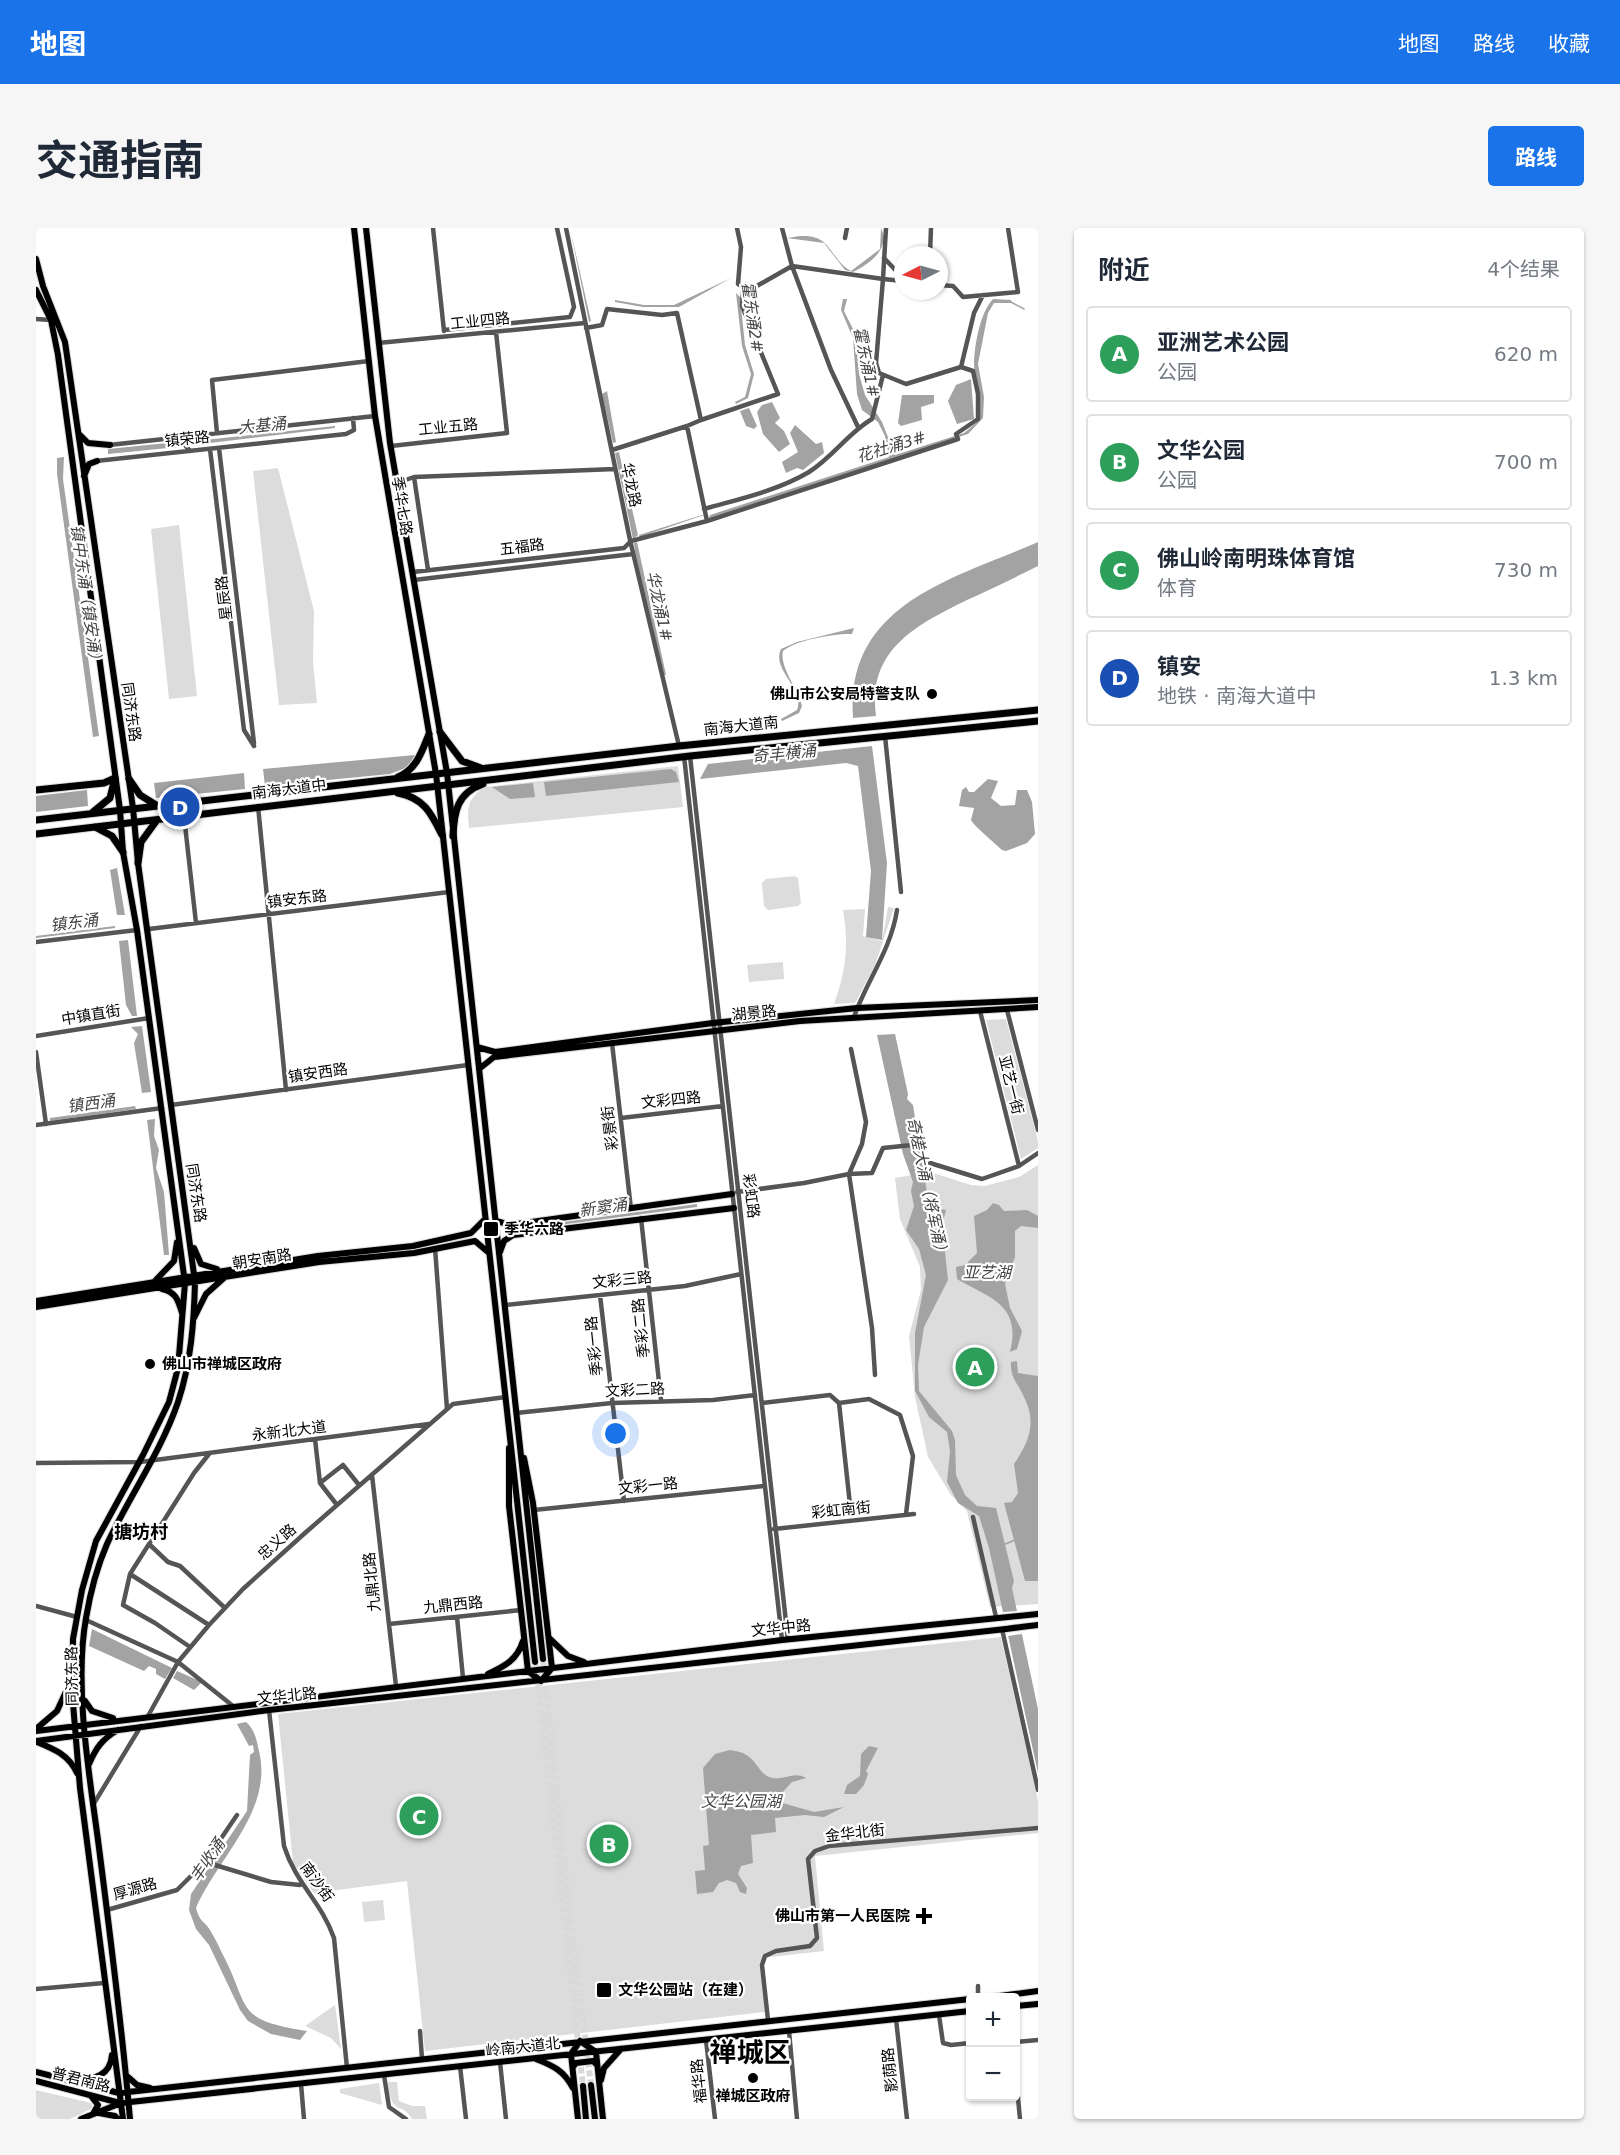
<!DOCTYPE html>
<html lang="zh">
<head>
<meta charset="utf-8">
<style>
  body { margin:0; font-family:"DejaVu Sans","Noto Sans SC",sans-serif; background:#f6f6f7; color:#1f2937 }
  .controls { position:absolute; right:18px; bottom:18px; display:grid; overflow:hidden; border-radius:6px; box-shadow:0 2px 4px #0004 }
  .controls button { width:54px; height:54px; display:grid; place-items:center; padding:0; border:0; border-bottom:2px solid #e0e1e3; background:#fff; color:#1f2937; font:30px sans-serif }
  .compass { position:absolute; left:858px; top:18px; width:54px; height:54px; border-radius:50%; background:#fff; box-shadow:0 2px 4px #0004; rotate:264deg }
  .you { position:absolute; left:580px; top:1206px; width:21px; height:21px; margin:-15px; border:4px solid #fff; border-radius:50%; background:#1a73e8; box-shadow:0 0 0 9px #1a73e833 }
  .badge { display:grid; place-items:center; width:39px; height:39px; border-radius:50%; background:#1a73e8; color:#fff; font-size:20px; font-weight:700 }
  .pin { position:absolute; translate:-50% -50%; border:3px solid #fff; box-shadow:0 2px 6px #0006 }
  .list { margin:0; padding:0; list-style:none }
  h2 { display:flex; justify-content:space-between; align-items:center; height:78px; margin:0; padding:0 24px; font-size:26px }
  h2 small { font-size:20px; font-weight:400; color:#747a83 }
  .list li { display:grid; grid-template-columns:39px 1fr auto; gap:18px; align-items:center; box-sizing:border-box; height:96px; margin:0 12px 12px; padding:0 12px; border:2px solid #e0e1e3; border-radius:6px }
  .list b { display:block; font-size:22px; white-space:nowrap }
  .list p { margin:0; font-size:20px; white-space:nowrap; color:#747a83 }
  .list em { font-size:20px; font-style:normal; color:#747a83 }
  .map { position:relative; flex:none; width:1002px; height:1891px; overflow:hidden; border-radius:6px }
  header { display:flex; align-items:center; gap:36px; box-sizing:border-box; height:84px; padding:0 30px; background:#1a73e8; color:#fff }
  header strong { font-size:28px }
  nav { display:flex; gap:33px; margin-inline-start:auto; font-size:21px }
  .intro { display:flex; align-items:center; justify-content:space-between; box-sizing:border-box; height:144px; padding:0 36px }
  h1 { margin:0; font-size:42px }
  .button { padding:15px 27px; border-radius:6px; background:#1a73e8; color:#fff; font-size:21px; font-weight:700 }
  main { display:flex; gap:36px; padding:0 36px }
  aside { flex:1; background:#fff; border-radius:6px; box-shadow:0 2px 4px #0004 }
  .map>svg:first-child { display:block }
</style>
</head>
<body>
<header>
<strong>地图</strong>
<nav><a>地图</a><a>路线</a><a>收藏</a></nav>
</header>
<div class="intro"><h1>交通指南</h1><a class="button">路线</a></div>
<main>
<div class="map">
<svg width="1002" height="1891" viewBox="0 0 1002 1891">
  <rect width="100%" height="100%" fill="#fff"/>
  <path fill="#dcdcdc" d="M242,240L278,383L277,433L281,475L243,477L217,243Z
    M143,297L161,468L133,471L115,301Z
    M642,538L647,579L433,600C431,579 431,572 448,559Z
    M758,648L762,650L765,675L762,678L732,682L728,678L726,655L730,651Z
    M852,679L858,680L839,737L819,775L798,776C810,742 813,718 807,682L829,681L827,708L846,713Z
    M747,734L748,751L713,754L711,737Z
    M970,791L1002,913V920L985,931L950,792Z
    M1002,937V1376L954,1379L931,1283L915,1267L892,1229L879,1169L873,1108L885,1062L884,1039L864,991L859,950L894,944L935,957L949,958L983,949Z
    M965,1409L1002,1573V1605L779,1628L788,1723L726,1730L729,1784L389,1823L371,1653L278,1665L257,1635L242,1486Z
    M347,1672L349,1692L328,1694L326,1674Z
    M299,1777L305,1821L295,1810L269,1798Z
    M352,1854H361L363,1873L376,1878H389L391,1891H376C365,1872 355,1890 352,1854Z
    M343,1855L346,1877L304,1865V1861Z
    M0,1862L55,1875L57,1880L34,1891H0Z"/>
  <path fill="#a3a3a3" d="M534,0L555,93L553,94Z
    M845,0C855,20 834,36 817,44L809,42L788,15L751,10C798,0 790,29 815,43L844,21Z
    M695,50L643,79H607L579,74V72L608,77H638Z
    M700,65L704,69L709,117L718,146L712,170L700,176L699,174L709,169L715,146L706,118Z
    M807,71H811L808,83L820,107L823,146L829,167L846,194L859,227L928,205L940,195C948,172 938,156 938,134C939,115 944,85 957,71L975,72V75H958L952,85L942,136L948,169L947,190L932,206L673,290L674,287L853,229L849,208L842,194L826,182L821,166L817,110L805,82Z
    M935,151L938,191L921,196L912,173L920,157Z
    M571,163L580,214L577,215L566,166Z
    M866,167H898V175L885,179L886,192L865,198L862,195Z
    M736,174L744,190L739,195L748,203L754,216L743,224L727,206L721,184L726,177Z
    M713,180L721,198L718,201L710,198L704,183Z
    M759,197L780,216L786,214L788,225L767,242L761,240L750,245L746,234L762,224L754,205Z
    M299,198V200L157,217L156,213H159Z
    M141,214L142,219L72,226V221Z
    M583,224L602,307L597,311L579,225Z
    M28,229L27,251L63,508L57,509L21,246V230Z
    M668,287L604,309L603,307L666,287Z
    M601,314L630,447H628L599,324L598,315Z
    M1002,314V338C978,350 955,361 931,372C880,397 831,422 840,488L817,490C809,375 918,351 1002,314Z
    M818,400L816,406C800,405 759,412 747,423C743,438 762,461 766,478L763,485L746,493L745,491L761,482C769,460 735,442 745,421L761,414Z
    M836,518L851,635L846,712L830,709L835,643L822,538L810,535L664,551L672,536Z
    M379,527L372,539L354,546L229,558L227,541Z
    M635,541L640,544L643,554L510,568L508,554Z
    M208,545L209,561L120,570L118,555Z
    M952,551L962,553L955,570L965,578L979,577L981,562H991L996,574L999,606L991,615L970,623L966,622C960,616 938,598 935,592L938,580L923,578L926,562L930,559L933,564H938Z
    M497,555L499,569L474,571L456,559Z
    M51,562L52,578L0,584V568Z
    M81,640L89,687H81L74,642Z
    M79,698V700L0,710V708Z
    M92,712L101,788H96L90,777L83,713Z
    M106,798L115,864L106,865L98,815L102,806L95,799Z
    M859,806L872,866L871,871L877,877L892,971L896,979L910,982L906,997L912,1052L888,1099L882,1137L883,1163L916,1203L919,1212L920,1247L929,1267L941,1278L960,1280L978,1353L976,1360L1002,1481V1545L953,1320L943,1288L922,1275L911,1254L914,1223L911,1204L893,1189L879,1163V1105L890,1047L883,1021L870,1002L878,978L875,963L877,954L867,926L841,807Z
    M99,878L100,881L14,893V890Z
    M119,891L118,908L123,922L120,940L128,964L133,1027H128L111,892Z
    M957,975L963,977L968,983L991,982L1002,988V1000L985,998L979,1003V1029L969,1056L974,1080L986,1103L981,1121L974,1124C986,1076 953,1070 921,1051L920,1039L929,1037L941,1025L938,988L951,982Z
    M661,976V979L477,1003L476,1001Z
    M981,1133L982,1145L1002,1148V1353H989L968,1275L976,1274L982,1265L978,1236C993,1214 1001,1195 988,1169C982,1155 974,1150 975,1134Z
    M56,1401L136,1440L129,1451L120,1446V1441L113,1438L108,1443L53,1418Z
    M141,1443L166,1454L158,1462L137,1450Z
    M210,1494C218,1501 220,1509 222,1519C240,1581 182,1629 160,1680C164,1695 168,1692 174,1702C178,1709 182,1716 185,1723C216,1781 196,1791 271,1803L264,1812L235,1806L212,1793L204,1782L173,1717L160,1701L153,1682L155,1666L211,1583L214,1527L218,1524L217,1517L213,1518L201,1496Z
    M833,1518L842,1520L830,1543L832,1546L828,1557L820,1566H808L811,1557L824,1548L825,1526Z
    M694,1522C700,1523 707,1524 712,1528C722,1535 724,1548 737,1550C749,1552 759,1543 770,1550L756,1554L743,1568V1574L778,1584L808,1579L788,1589L769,1587L739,1590L740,1604L715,1607L717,1635L705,1638L702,1646L711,1660L710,1666L704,1664L700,1655L691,1652L683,1655L677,1664L661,1666L659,1643L669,1642L667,1618L673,1617L667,1540L679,1526Z"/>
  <path fill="#fff" d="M982,1383L986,1406L972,1408L967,1384Z"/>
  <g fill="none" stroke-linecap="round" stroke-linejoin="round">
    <path stroke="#a3a3a3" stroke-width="1.5" d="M973,73L988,81
      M967,1317L979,1312"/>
    <path stroke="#d9d9d9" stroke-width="6" stroke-dasharray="6 3" stroke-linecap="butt" d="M507,1431L530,1652L555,1857
      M500,1437L547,1858"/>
    <g stroke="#dbdbdb" stroke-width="8">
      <path id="major" d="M318,0L339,188L400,546L499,1434
        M330,0L354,215L411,545L507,1431
        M0,31L7,58L29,114L97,580L102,635L159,1054C158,1094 155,1135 142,1174C125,1224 93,1269 71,1316C61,1339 54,1366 50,1390C38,1457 53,1545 62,1612C74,1705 86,1798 94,1891
        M0,62L15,92L22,127L84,582L87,624L101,702L149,1055L142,1140L133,1174L107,1227L60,1313L46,1362L37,1411L36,1463L44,1560L87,1891
        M43,206L52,215L74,217
        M48,248L53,236L61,233
        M441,819L459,824L677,795L821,780L1002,772
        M443,841L458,829L764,793L1002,779
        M461,993L474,997L696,966
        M158,1020L165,1036L181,1041
        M464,1024L468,1013L477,1007L698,980
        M118,1054L138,1033L141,1014
        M126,1061C140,1064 142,1072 146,1085
        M0,1073L282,1028L377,1018L435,1005L448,992
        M0,1079L283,1034L378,1025L439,1013L452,1024
        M158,1090L170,1066L189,1049
        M473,1220V1278L492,1443L505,1453
        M488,1230L497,1275L516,1440L505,1453
        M985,1399L1002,1397
        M513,1410L532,1428L548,1434
        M452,1446C469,1438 481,1432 487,1413
        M49,1473L56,1483L77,1490
        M0,1501L21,1483L34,1455
        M0,1503L746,1412L1002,1386
        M0,1513L233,1482L970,1401
        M1,1514C18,1521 33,1527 41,1545
        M53,1536C60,1520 66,1511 82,1502
        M949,1770L1002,1763
        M980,1778L1002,1776
        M544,1813L560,1824L567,1891
        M500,1831C518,1838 528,1843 537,1860
        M537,1839L540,1835L557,1833L561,1837
        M0,1844L83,1865L934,1771
        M92,1849L101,1857L114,1860
        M40,1852C59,1851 74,1848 76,1827
        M565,1852L568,1840L585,1821
        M0,1853L84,1875
        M555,1857L559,1891
        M547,1858L550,1891
        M55,1868L62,1877L57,1886
        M63,1885L79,1888L82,1891
        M45,1891L85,1875L934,1783
        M542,1891L535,1826L544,1813"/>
    </g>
    <g stroke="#dbdbdb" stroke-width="9">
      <path id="highway" d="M404,504L426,533L445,540
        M362,549C381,541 386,523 393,506
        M93,551L104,567L120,577
        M0,562L68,555L79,550
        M362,565C388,570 395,585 406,607
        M57,584L74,570L79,550
        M0,592L643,518L1002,482
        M59,599L76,608L87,624
        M0,606L654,528L1002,493
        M417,608C418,584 421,565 447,556
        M102,635L105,614L121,592"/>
    </g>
    <path stroke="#555" stroke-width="4.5" d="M397,0L408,103
      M530,0L594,312L643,518
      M701,0L705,19L702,56L712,63L756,38L746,0
      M809,10L811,0
      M894,27L895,0
      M848,30L867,50
      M867,53L847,51L840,135L843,145L870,156L925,139L938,85L947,67
      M903,57L917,58L927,69L982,64L972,0
      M0,91L15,92
      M550,100L566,97L571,81L626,87L641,85L665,192L651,198
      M408,102L534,89L538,79L521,0
      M342,115L549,95
      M665,192L742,166L706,78L707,60
      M822,199L795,142L756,38L847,51L850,0
      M181,205L176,152L333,133
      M151,208L149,217L154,223
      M73,217L339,188
      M355,218L471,205L460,104
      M183,220L218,515
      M174,221L208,502L218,518
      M60,233L310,206L318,202L317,190
      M378,249L392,342
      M361,255L378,249L579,241
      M668,281C703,271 741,263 773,244C797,229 812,205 836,191L847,147
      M671,293L922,211L920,206L942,191V166L937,143L925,139
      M377,344L588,320L595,313L671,293L651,198L576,222
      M378,352L597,326
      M849,508L865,664
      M648,528L746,1412
      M654,528L752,1412
      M222,578L250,862
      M148,588L160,695
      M113,701L413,664
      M0,714L101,702
      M971,782L1002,902
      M944,783L983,938
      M818,789C831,752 855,722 861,682
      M0,808L113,790
      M576,815L595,981
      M815,821L830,894L826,916L813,946L836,1100L839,1147
      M0,824L10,896
      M135,877L432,837
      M585,890L687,878
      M0,897L126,880
      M894,935L946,951L983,938L1002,925
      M701,964L768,955L813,946L836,945L847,920L886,916
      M605,990L625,1172
      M399,1020L411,1181
      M564,1067L588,1273
      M469,1077L649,1058L705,1046
      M726,1175L794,1167L803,1175L833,1171L864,1187L877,1228L870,1286
      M803,1175L815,1286
      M480,1185L576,1175L677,1172L719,1167
      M279,1211L284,1255L301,1277
      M0,1235L104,1234L393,1196
      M336,1247L360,1458
      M284,1255L307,1237L323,1257
      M498,1282L729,1258
      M937,1289L960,1389
      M738,1301L878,1286
      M113,1316L132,1334L144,1338L189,1380
      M94,1346L173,1397
      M0,1378L41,1389
      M421,1389L427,1450
      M50,1392L142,1434L197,1478
      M353,1396L485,1382
      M966,1401L1002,1562
      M154,1419L119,1395L87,1377L94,1346L158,1245L173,1226
      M233,1482L248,1618C260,1656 285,1673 298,1710L311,1840
      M112,1488L142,1434L173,1397L207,1361L269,1305L417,1176L470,1169
      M57,1577L105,1498
      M169,1634L235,1654L264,1657
      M71,1682L141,1662L169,1634L201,1587
      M0,1761L68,1755
      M942,1770V1758
      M903,1787L907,1815L915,1817L934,1815
      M860,1791L871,1891
      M732,1792L726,1737L729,1728L740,1723L774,1718L781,1710L772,1631L779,1623L793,1618L1002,1600
      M384,1803L386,1831
      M753,1803L761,1891
      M670,1812L679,1891
      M980,1814L1002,1812
      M464,1834L470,1891
      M424,1838L430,1891
      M348,1847L353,1879L370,1891
      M980,1849L984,1891
      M265,1856L268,1891"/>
    <use href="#major" stroke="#000" stroke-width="6"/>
    <use href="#highway" stroke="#000" stroke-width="7"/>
    <g stroke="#dbdbdb" stroke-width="8" stroke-linecap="butt">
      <path id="major-bridge" d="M970,1401L985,1399"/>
    </g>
    <use href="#major-bridge" stroke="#000" stroke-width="6"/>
  </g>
  <g fill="#000" stroke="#fff" stroke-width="2">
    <circle cx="896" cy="466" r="6"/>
    <rect x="447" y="993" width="16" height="16" rx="3"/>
    <circle cx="114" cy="1136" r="6"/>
    <path d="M885 1679h6v6h6v6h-6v6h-6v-6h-6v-6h6z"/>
    <rect x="560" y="1754" width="16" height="16" rx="3"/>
    <circle cx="717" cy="1850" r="6"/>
  </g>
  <g text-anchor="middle" stroke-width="4.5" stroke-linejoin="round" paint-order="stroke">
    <g font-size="15" fill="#000" stroke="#fff">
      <text transform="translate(444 93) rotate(-6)" y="5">工业四路</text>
      <text transform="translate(412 199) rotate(-6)" y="5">工业五路</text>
      <text transform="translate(151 211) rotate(-6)" y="5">镇荣路</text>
      <text transform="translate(595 257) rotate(78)" y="5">华龙路</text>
      <text transform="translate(366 278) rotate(81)" y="5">季华七路</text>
      <text transform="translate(486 319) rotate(-7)" y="5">五福路</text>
      <text transform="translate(188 370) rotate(-97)" y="5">星辰路</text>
      <text transform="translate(95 484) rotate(82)" y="5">同济东路</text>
      <text transform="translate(705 498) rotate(-6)" y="5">南海大道南</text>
      <text transform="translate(253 561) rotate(-7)" y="5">南海大道中</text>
      <text transform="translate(261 671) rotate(-7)" y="5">镇安东路</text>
      <text transform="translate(718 785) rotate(-6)" y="5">湖景路</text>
      <text transform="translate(55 787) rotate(-9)" y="5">中镇直街</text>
      <text transform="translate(282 845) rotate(-8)" y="5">镇安西路</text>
      <text transform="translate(975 857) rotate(76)" y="5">亚艺一街</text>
      <text transform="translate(635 872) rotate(-6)" y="5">文彩四路</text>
      <text transform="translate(574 900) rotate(-97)" y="5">彩景街</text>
      <text transform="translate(160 965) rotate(81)" y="5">同济东路</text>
      <text transform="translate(715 968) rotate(83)" y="5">彩虹路</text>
      <text transform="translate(226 1031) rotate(-9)" y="5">朝安南路</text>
      <text transform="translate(586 1052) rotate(-6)" y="5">文彩三路</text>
      <text transform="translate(605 1100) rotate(-96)" y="5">季彩二路</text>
      <text transform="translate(558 1118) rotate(-96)" y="5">季彩一路</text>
      <text transform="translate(599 1162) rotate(-3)" y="5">文彩二路</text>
      <text transform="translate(253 1203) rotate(-7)" y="5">永新北大道</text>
      <text transform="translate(612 1258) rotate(-6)" y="5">文彩一路</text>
      <text transform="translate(805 1282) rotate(-6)" y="5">彩虹南街</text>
      <text transform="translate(241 1314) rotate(-42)" y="5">忠义路</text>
      <text transform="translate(336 1354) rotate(-96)" y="5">九鼎北路</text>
      <text transform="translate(417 1377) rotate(-6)" y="5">九鼎西路</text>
      <text transform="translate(745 1400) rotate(-6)" y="5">文华中路</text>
      <text transform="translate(36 1448) rotate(-91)" y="5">同济东路</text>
      <text transform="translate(251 1468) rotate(-6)" y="5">文华北路</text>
      <text transform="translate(819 1605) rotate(-7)" y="5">金华北街</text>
      <text transform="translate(281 1654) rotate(54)" y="5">南沙街</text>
      <text transform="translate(99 1661) rotate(-16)" y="5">厚源路</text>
      <text transform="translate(487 1819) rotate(-6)" y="5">岭南大道北</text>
      <text transform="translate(854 1842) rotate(-96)" y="5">影荫路</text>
      <text transform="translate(45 1852) rotate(14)" y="5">普君南路</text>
      <text transform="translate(663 1853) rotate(-96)" y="5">福华路</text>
    </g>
    <g font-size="15" font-weight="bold" fill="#000" stroke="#fff" text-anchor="start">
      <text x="884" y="471" text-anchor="end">佛山市公安局特警支队</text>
      <text x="468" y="1006">季华六路</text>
      <text x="126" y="1141">佛山市禅城区政府</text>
      <text x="874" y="1693" text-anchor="end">佛山市第一人民医院</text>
      <text x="582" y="1767">文华公园站（在建）</text>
      <text x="717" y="1873" text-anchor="middle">禅城区政府</text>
    </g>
    <g font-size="16" font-style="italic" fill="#444" stroke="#fff">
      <text transform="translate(717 89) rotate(82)" y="6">霍东涌2#</text>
      <text transform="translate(831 134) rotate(78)" y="6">霍东涌1#</text>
      <text transform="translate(226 197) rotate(-6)" y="6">大基涌</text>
      <text transform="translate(855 218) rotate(-17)" y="6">花社涌3#</text>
      <text transform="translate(51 368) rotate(82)" y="6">镇中东涌（镇安涌）</text>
      <text transform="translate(624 378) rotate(78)" y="6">华龙涌1#</text>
      <text transform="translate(748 525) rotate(-6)" y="6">奇丰横涌</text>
      <text transform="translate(38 694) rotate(-7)" y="6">镇东涌</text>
      <text transform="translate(55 875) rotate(-8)" y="6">镇西涌</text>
      <text transform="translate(892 960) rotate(78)" y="6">奇槎大涌（将军涌）</text>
      <text transform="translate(567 979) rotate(-8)" y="6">新窦涌</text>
      <text x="951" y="1050">亚艺湖</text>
      <text x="705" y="1579">文华公园湖</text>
      <text transform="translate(171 1632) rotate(-56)" y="6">丰收涌</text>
    </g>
    <g font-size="18" font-weight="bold" fill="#000" stroke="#fff">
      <text x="105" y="1310">搪坊村</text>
    </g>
    <g font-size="27" font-weight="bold" fill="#000" stroke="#fff">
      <text x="714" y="1834">禅城区</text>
    </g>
  </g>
</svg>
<div class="controls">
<button>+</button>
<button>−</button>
</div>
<svg class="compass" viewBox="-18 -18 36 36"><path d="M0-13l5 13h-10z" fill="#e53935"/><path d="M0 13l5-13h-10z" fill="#747a83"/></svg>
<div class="you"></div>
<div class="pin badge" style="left:939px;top:1139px;background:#2e9e5b">A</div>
<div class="pin badge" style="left:573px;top:1616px;background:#2e9e5b">B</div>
<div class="pin badge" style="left:383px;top:1588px;background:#2e9e5b">C</div>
<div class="pin badge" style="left:144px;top:579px;background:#1a4fb4">D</div>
</div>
<aside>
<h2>附近<small>4个结果</small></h2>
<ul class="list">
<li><span class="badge" style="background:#2e9e5b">A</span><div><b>亚洲艺术公园</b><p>公园</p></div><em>620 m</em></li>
<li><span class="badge" style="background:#2e9e5b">B</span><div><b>文华公园</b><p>公园</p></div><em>700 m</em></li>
<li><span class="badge" style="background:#2e9e5b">C</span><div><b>佛山岭南明珠体育馆</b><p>体育</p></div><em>730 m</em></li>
<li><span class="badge" style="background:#1a4fb4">D</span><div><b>镇安</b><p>地铁 · 南海大道中</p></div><em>1.3 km</em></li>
</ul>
</aside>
</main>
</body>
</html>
